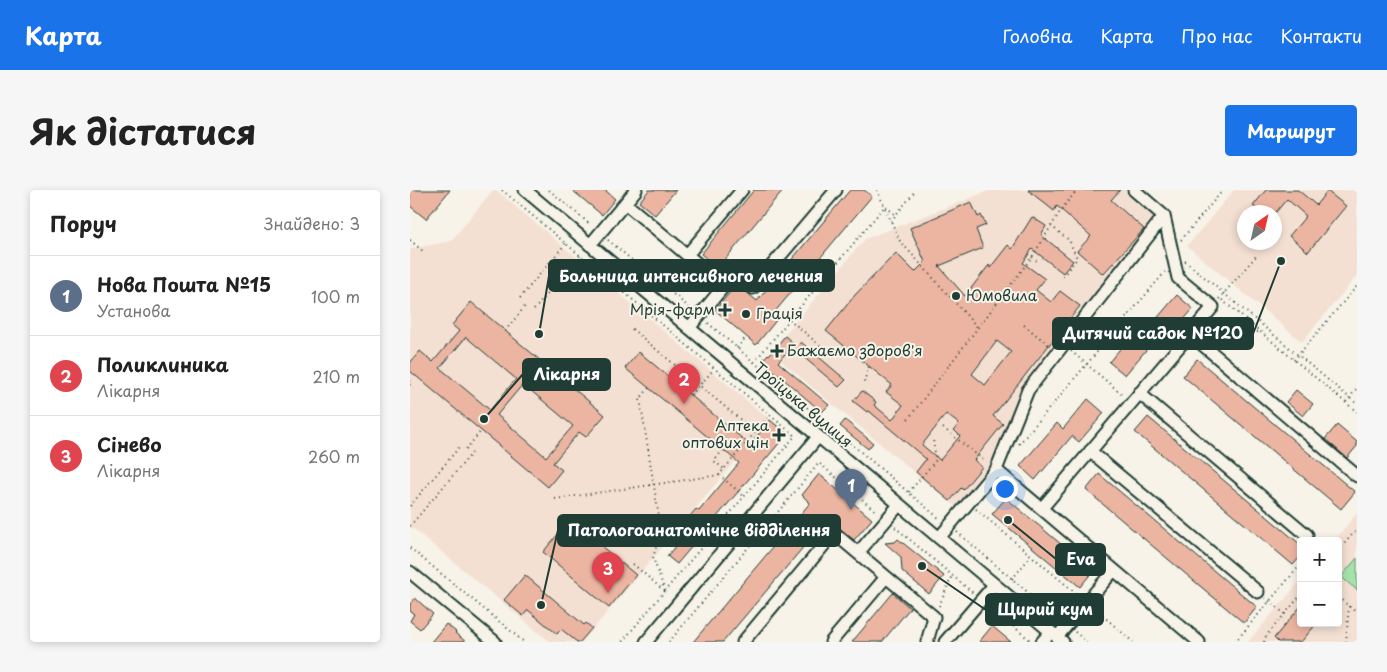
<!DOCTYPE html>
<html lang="uk">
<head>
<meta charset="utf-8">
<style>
  body { margin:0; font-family:"Playpen Sans",sans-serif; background:#f6f6f6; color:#222 }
  .controls { position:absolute; right:15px; bottom:15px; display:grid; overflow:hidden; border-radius:5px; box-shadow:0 2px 8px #0003 }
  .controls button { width:45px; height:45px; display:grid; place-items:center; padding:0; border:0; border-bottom:1px solid #e0e0e0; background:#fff; color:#222; font:25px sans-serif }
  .compass { position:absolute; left:827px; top:15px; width:45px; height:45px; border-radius:50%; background:#fff; box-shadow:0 2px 8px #0003; rotate:34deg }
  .you { position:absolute; left:594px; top:298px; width:18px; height:18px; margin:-12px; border:4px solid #fff; border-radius:50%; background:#1a73e8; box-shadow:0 0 0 8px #1a73e833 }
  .badge { display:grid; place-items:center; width:32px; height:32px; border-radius:50%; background:#1a73e8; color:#fff; font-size:16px; font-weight:700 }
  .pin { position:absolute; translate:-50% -41px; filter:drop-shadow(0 1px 2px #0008) }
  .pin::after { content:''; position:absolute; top:26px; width:18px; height:15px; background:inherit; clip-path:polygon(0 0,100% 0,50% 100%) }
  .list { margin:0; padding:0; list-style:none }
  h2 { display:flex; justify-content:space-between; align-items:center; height:65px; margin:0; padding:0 20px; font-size:21px }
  h2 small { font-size:16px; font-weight:400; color:#767676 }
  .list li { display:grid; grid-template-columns:32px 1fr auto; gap:15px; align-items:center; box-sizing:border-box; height:80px; padding:0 20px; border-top:1px solid #e0e0e0 }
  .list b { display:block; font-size:19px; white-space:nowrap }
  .list p { margin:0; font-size:16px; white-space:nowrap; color:#767676 }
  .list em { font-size:16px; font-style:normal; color:#767676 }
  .map { position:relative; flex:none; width:947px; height:452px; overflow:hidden; border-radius:5px }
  header { display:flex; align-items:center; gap:30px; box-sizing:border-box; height:70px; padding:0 25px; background:#1a73e8; color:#fff }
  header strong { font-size:24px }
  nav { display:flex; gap:28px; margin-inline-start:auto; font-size:18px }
  .intro { display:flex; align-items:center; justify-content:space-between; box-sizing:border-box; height:120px; padding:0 30px }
  h1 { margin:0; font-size:35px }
  .button { padding:12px 22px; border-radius:5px; background:#1a73e8; color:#fff; font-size:18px; font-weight:700 }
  main { display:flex; gap:30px; padding:0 30px }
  aside { flex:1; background:#fff; border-radius:5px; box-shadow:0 2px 8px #0003 }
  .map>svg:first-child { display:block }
</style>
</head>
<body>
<header>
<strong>Карта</strong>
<nav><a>Головна</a><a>Карта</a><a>Про нас</a><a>Контакти</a></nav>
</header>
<div class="intro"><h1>Як дістатися</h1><a class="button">Маршрут</a></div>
<main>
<aside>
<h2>Поруч<small>Знайдено: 3</small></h2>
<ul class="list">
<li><span class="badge" style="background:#5c6f8a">1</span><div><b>Нова Пошта №15</b><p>Установа</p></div><em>100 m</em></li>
<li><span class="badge" style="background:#e0444e">2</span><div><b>Поликлиника</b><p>Лікарня</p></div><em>210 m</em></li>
<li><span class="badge" style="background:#e0444e">3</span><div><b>Сінево</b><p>Лікарня</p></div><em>260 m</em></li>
</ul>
</aside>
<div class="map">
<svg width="947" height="452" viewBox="0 0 947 452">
  <rect width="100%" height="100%" fill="#f7f3e8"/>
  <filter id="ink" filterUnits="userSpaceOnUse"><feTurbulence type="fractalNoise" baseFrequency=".02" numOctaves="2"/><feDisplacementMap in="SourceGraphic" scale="10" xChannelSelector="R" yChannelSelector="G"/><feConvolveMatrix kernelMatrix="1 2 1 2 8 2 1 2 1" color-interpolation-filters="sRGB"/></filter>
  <g filter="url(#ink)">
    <path fill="#f4e0d3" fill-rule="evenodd" d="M83,0H86L360,230L172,452H140L0,336V59L41,51Z
      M581,0H716L746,25L611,199L581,278L547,318L360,162L455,49Z
      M824,0H947V86L892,152L777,56ZM834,22H864V52H834Z
      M947,323V452H838L891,390V433H928V351H924Z"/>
    <path fill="#a6e3ab" stroke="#629070" d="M947,368V400L931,387Z"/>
    <path fill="#ecb5a2" stroke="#1f3d34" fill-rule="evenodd" d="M0,0H40L16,29L0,16Z
      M162,0H195L205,9L192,25Z
      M239,0H266L245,25L229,12Z
      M344,0H373L308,78L291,64Z
      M440,0H454L462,6L363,124L368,128L346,155L305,120L327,94L347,111Z
      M618,0H710L701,10L734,39L693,84L667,61L681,46L647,16L644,21Z
      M856,0H888L906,15L917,1L936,16L898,62L879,46L896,26L877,9L866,22H851L843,16Z
      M561,12L568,27L571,25L576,35L566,39L573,58L529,76L555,106L579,75L580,78L598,55L602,59L622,27L636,36L631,45L663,71L653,83L622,59L613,73L635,89L626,100L641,112L650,101L670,116L583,226L593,234L564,270L572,277L553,300L551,298L540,311L506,282L516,269L459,221L457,222L443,211L452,201L466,212L464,215L482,230L493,215L476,202L482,195L416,141L445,105L486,63L505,82L515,72L500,38ZM587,151L601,162L575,195L562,184ZM536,224L549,234L544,240L550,246L530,270L512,255Z
      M767,105L783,119L759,147L752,141L715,185L699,172L736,128L743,133Z
      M61,112L195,225L176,247L169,242L143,273L152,280L138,297L0,181V173L10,161L23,172L49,141L42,135ZM56,147L106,189L80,220L30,178ZM113,194L163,236L136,267L87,225Z
      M375,146L384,154L368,172L419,215L412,222L352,171L358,164L359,165Z
      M391,152L436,190L429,197L384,159Z
      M229,162L340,255L360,230L377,244L267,374L257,366L281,338L274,333L286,319L289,321L329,273L215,178Z
      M787,169L945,302L931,319L773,186Z
      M886,200L903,214L893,226L876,212Z
      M678,209L694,223L669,252L662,246L625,290L610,276L647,233L653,239Z
      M738,227L891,355V366L883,375L725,242Z
      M435,230L463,253L458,259L430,236Z
      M927,235L947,252V256L937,268L915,249Z
      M409,284L462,329L444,350L418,328L313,452H283L400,313L392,305Z
      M689,284L847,417L834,433L676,300Z
      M596,308L683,381L670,397L582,324Z
      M160,330L226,385L199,418L133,362Z
      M488,349L534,386L519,404L492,381L491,367L475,353L485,352Z
      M115,385L174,435L176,433L182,438L170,452H167L151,439L147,444L118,420L113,426L94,410Z
      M483,403L500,418L472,452H442Z
      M5,408L23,424L10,439L0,431L4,424L0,421V414Z
      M891,416V433H907L891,452H868L864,448Z
      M36,434L46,442L45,443L56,452H21Z
      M582,436L601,452H569Z"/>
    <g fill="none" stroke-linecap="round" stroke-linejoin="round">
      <g stroke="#1f3d34" stroke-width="15">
        <path id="minor" d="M115,0L653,452
          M215,13L314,96
          M180,55L226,0
          M277,65L332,0
          M279,138L325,83L343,98L426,0
          M780,144L947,286
          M729,203L897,345
          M680,261L848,402
          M586,280L789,452
          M632,318L803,117L768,88L754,26L724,0
          M529,348L586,280L618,200L754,26
          M448,363L489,315
          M0,382L85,452
          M647,447L704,380
          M236,452L408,247
          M333,452L424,343L524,427L517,452
          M421,452L476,387
          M535,452L584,395
          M632,452L641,442"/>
      </g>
      <path stroke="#1f3d34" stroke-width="2" stroke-dasharray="1 4" stroke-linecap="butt" d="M92,0L385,246L212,452
        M139,0L181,35
        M467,0L490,51L568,138
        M481,31L506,0
        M641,36L659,50L667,68L651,89
        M0,50L15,63
        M198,50L281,119
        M771,50L813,0
        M622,67L628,72
        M775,71L947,214
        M110,108L156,53
        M809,109L846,66
        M812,110L947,222
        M124,120L170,66
        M379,129L413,158
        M298,133L400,220
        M614,135L640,156
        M222,139L345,242
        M95,141L117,114
        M797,143L850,142
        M327,158L336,147
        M661,161L713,205
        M884,170L947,96
        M344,172L475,16L486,25
        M0,191L2,193L0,195
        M454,192L459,176
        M239,198L230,209L251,340L243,368L255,401
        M281,205L304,179
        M936,212L947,198
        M498,229L622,67L651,20L667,0
        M533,238L576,272
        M432,246L531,330
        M609,254L755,82
        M56,259L71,241
        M313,260L304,271L314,279
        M309,285L334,306
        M499,302L526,270L523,250
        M145,309L309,285L360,225
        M0,316L51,255
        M566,319L668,405
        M0,336L62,263
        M485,337L563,403
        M547,342L648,428
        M0,358L114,452
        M928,361L947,339
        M223,374L253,400
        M602,389L621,366
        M928,407L947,423
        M855,408L875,424
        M529,416L542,386
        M580,417L621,451
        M685,419L723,452
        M665,442L677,452
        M259,452L409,273L467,322
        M825,452L891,374
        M854,452L856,446L891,405
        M936,452L939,416"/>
      <use href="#minor" stroke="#f7f3e8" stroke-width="11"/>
    </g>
  </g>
  <g fill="#1f3d34" stroke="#f7f3e8" stroke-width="2">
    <circle cx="546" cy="106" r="5"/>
    <path d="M312.5 112.5h5v5h5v5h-5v5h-5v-5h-5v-5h5z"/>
    <circle cx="336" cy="124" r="5"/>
    <path d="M364.5 153.5h5v5h5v5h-5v5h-5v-5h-5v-5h5z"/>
    <path d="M366.5 237.5h5v5h5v5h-5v5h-5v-5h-5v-5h5z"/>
  </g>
  <g text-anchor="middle" stroke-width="4" stroke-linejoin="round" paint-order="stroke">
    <g font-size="15" fill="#1f3d34" stroke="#f7f3e8" text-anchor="start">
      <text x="556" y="111">Юмовила</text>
      <text x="305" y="125" text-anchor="end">Мрія-фарм</text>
      <text x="346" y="129">Грація</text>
      <text x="377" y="166">Бажаємо здоров'я</text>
      <text x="359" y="241" text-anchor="end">Аптека<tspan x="359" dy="17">оптових цін</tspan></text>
    </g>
    <g font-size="15" fill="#1f3d34" stroke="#f7f3e8">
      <text transform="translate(393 215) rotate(40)" y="5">Троїцька вулиця</text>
    </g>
  </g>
  <path fill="none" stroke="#1f3d34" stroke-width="2" d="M129 144L139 86M871 71L843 144M74 229L113 184M131 415L148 340M598 330L646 369M512 376L576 420"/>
  <g fill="#1f3d34" stroke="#f7f3e8" stroke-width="2">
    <circle cx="129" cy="144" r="5"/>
    <circle cx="871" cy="71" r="5"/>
    <circle cx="74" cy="229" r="5"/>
    <circle cx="131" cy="415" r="5"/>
    <circle cx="598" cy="330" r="5"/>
    <circle cx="512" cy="376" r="5"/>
  </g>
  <g fill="#1f3d34" stroke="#1f3d34" stroke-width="2">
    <rect x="139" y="70" width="285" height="31" rx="5"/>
    <rect x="643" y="128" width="200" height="31" rx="5"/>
    <rect x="113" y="169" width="87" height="31" rx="5"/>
    <rect x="148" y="325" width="282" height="31" rx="5"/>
    <rect x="646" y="354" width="49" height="31" rx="5"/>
    <rect x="576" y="404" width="117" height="31" rx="5"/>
  </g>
  <g font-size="16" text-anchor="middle" font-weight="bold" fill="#fff">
    <text x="281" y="92">Больница интенсивного лечения</text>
    <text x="743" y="149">Дитячий садок №120</text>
    <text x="157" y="190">Лікарня</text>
    <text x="289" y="346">Патологоанатомічне відділення</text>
    <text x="671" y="375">Eva</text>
    <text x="635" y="425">Щирий кум</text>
  </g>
</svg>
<div class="controls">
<button>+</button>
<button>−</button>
</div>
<svg class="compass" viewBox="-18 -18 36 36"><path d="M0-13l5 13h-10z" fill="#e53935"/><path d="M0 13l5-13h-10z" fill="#767676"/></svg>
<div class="you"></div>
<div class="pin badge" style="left:441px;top:320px;background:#5c6f8a">1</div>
<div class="pin badge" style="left:274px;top:214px;background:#e0444e">2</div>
<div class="pin badge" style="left:198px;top:403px;background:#e0444e">3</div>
</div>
</main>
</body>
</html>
